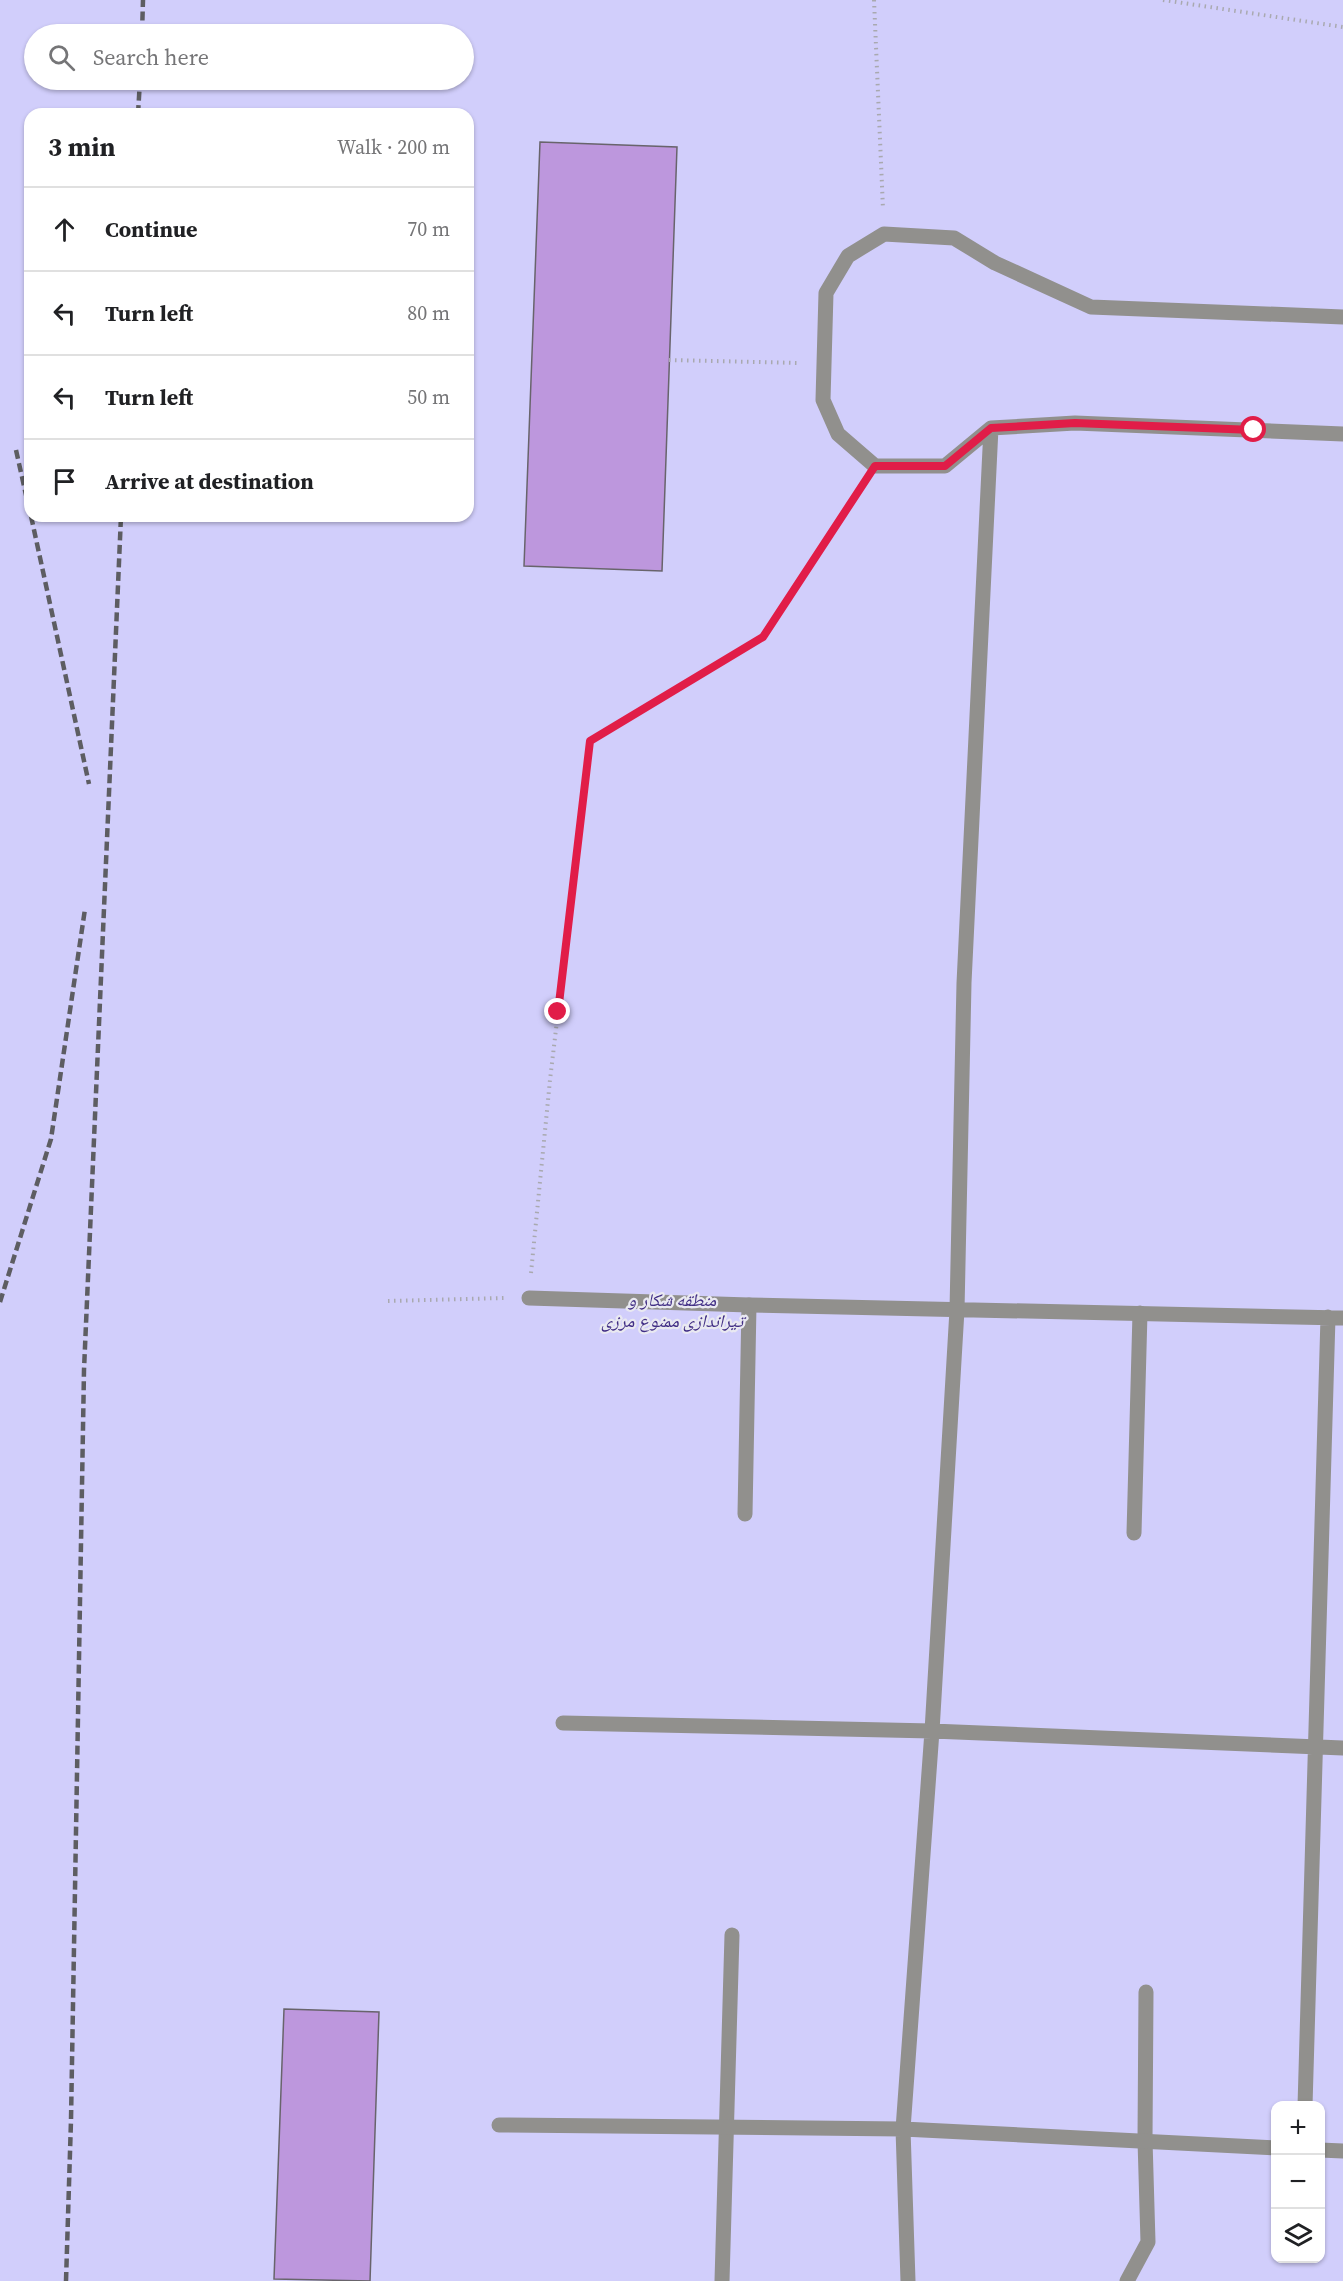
<!DOCTYPE html>
<html lang="en">
<head>
<meta charset="utf-8">
<style>
  body { margin:0; font-family:"Source Serif 4","Noto Naskh Arabic",serif; background:#f6f6f6; color:#202124 }
  .controls { position:absolute; right:18px; bottom:18px; display:grid; overflow:hidden; border-radius:12px; box-shadow:0 2px 4px #0004 }
  .controls button { width:54px; height:54px; display:grid; place-items:center; padding:0; border:0; border-bottom:2px solid #e0e0e0; background:#fff; color:#202124; font:30px sans-serif }
  .stop { position:absolute; width:18px; height:18px; margin:-14px; border:4px solid #e11d48; border-radius:50%; background:#fff }
  .stop.end { background:#e11d48; border-color:#fff; box-shadow:0 2px 6px #0008 }
  .list { margin:0; padding:0; list-style:none }
  h2 { display:flex; justify-content:space-between; align-items:center; height:78px; margin:0; padding:0 24px; font-size:26px }
  h2 small { font-size:20px; font-weight:400; color:#757577 }
  .list li { display:grid; grid-template-columns:39px 1fr auto; gap:18px; align-items:center; box-sizing:border-box; height:84px; padding:0 24px; border-top:2px solid #e0e0e0 }
  .list b { display:block; font-size:22px; white-space:nowrap }
  .list em { font-size:20px; font-style:normal; color:#757577 }
  .icon { flex:none; width:33px; height:33px; fill:none; stroke:currentColor; stroke-width:2; stroke-linecap:round; stroke-linejoin:round }
  .map { position:relative; flex:none; width:1343px; height:2281px; overflow:hidden }
  .search { position:absolute; background:#fff; box-shadow:0 2px 4px #0004; left:24px; top:24px; width:450px; height:66px; display:flex; align-items:center; gap:15px; box-sizing:border-box; padding:0 21px; border-radius:33px; color:#757577; font-size:22px }
  .panel { position:absolute; background:#fff; box-shadow:0 2px 4px #0004; left:24px; top:108px; width:450px; height:414px; border-radius:18px }
  .map>svg:first-child { display:block }
</style>
</head>
<body>
<div class="map">
<svg width="1343" height="2281" viewBox="0 0 1343 2281">
  <rect width="100%" height="100%" fill="#e9e9f1"/>
  <path fill="#d1cefb" fill-rule="evenodd" d="M0,0H1343V2281H0ZM34,34H464V80H34ZM30,114H468V516H30ZM1276,2106H1320V2258H1276Z"/>
  <path fill="#bd97dd" stroke="#68646b" stroke-width="1.5" d="M540,142L677,147L662,571L524,566Z
    M284,2009L379,2012L370,2281L274,2279Z"/>
  <g fill="none" stroke-linecap="round" stroke-linejoin="round">
    <path stroke="#a9a9af" stroke-width="4" stroke-dasharray="1.5 4.5" stroke-linecap="butt" d="M874,0L883,209
      M1163,0L1343,27
      M669,360L800,363
      M531,1273L550,1080L590,741L763,637L861,487
      M388,1301L504,1298"/>
    <path stroke="#91908d" stroke-width="15" d="M745,1514L749,1305
      M1134,1533L1140,1313
      M722,2281L732,1935
      M1127,2281L1148,2242L1145,2140L1146,1992"/>
    <path stroke="#91908d" stroke-width="15" d="M1343,317L1091,307L995,263L954,238L884,234L848,256L826,293L823,400L838,434L875,466H945L991,428L1075,423L1343,434
      M529,1298L749,1305L1343,1318
      M563,1723L932,1731L1343,1748
      M1305,2106L1328,1317
      M499,2125L903,2129L1276,2148
      M1320,2150L1343,2151
      M908,2281L903,2129L932,1731L957,1310L964,983L991,428"/>
    <path stroke="#5d5d62" stroke-width="4.5" stroke-dasharray="9 4.5" stroke-linecap="butt" d="M142,34L143,0
      M138,114L140,80
      M16,450L30,513
      M31,516L89,784
      M0,1302L51,1139L85,909
      M66,2281L71,2120L84,1370L121,516"/>
  </g>
  <g fill="none" stroke-linecap="round" stroke-linejoin="round">
    <path stroke="#e11d48" stroke-width="8" d="M558,1012L590,741L763,637L875,466H945L991,428L1075,423L1254,430"/>
  </g>
  <g text-anchor="middle" stroke-width="4.5" stroke-linejoin="round" paint-order="stroke">
    <g font-size="18" font-style="italic" fill="#412e85" stroke="#e9e9f1">
      <text x="672" y="1306">منطقه شکار و<tspan x="672" dy="21">تیراندازی ممنوع مرزی</tspan></text>
    </g>
  </g>
</svg>
<div class="controls">
<button>+</button>
<button>−</button>
<button><svg class="icon" aria-label="layers" viewBox="0 0 24 24"><path d="M12 4l9 5-9 5-9-5zM3 14l9 5 9-5"/></svg></button>
</div>
<div class="stop" style="left:1254px;top:430px"></div>
<div class="stop end" style="left:558px;top:1012px"></div>
<div class="search"><svg class="icon" aria-label="search" viewBox="0 0 24 24"><circle cx="10" cy="10" r="6"/><path d="M15 15l6 6"/></svg>Search here</div>
<section class="panel">
<h2>3 min<small>Walk · 200 m</small></h2>
<ul class="list">
<li><svg class="icon" aria-label="ahead" viewBox="0 0 24 24"><path d="M12 20V5M6 11l6-6 6 6"/></svg><div><b>Continue</b></div><em>70 m</em></li>
<li><svg class="icon" aria-label="left" viewBox="0 0 24 24"><path d="M17 20v-9H6M10 6l-5 5 5 5"/></svg><div><b>Turn left</b></div><em>80 m</em></li>
<li><svg class="icon" aria-label="left" viewBox="0 0 24 24"><path d="M17 20v-9H6M10 6l-5 5 5 5"/></svg><div><b>Turn left</b></div><em>50 m</em></li>
<li><svg class="icon" aria-label="arrive" viewBox="0 0 24 24"><path d="M6 21V4h12l-3 4 3 4H6"/></svg><div><b>Arrive at destination</b></div></li>
</ul>
</section>
</div>
</body>
</html>
